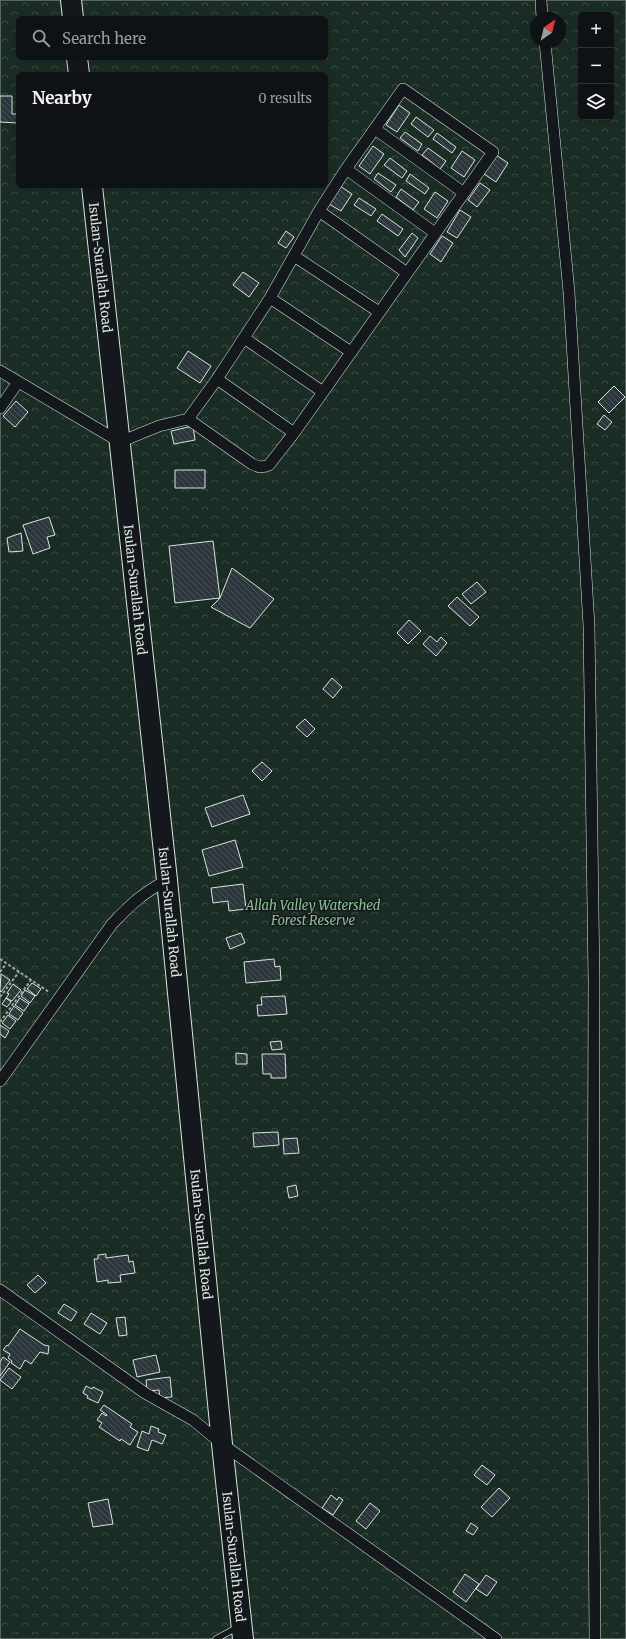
<!DOCTYPE html>
<html lang="en">
<head>
<meta charset="utf-8">
<style>
  body { margin:0; font-family:Merriweather,serif; background:#181b1e; color:#f1f3f6 }
  .controls { position:absolute; right:12px; top:12px; display:grid; overflow:hidden; border-radius:6px; box-shadow:0 2px 10px #0003 }
  .controls button { width:36px; height:36px; display:grid; place-items:center; padding:0; border:0; border-bottom:1px solid #2f3234; background:#0f1215; color:#f1f3f6; font:20px sans-serif }
  .compass { position:absolute; left:530px; top:12px; width:36px; height:36px; border-radius:50%; background:#0f1215; box-shadow:0 2px 10px #0003; rotate:35deg }
  .list { margin:0; padding:0; list-style:none }
  h2 { display:flex; justify-content:space-between; align-items:center; height:52px; margin:0; padding:0 16px; font-size:17px }
  h2 small { font-size:13px; font-weight:400; color:#9b9ea0 }
  .icon { flex:none; width:22px; height:22px; fill:none; stroke:currentColor; stroke-width:2; stroke-linecap:round; stroke-linejoin:round }
  .map { position:relative; flex:none; width:626px; height:1639px; overflow:hidden }
  .search { position:absolute; background:#0f1215; box-shadow:0 2px 10px #0003; left:16px; top:16px; width:312px; height:44px; display:flex; align-items:center; gap:10px; box-sizing:border-box; padding:0 14px; border-radius:6px; color:#9b9ea0; font-size:15px }
  .panel { position:absolute; background:#0f1215; box-shadow:0 2px 10px #0003; left:16px; top:72px; width:312px; height:116px; border-radius:6px }
  .map>svg:first-child { display:block }
</style>
</head>
<body>
<div class="map">
<svg width="626" height="1639" viewBox="0 0 626 1639">
  <defs>
    <pattern id="park-crowns" width="20" height="18" patternUnits="userSpaceOnUse"><rect width="20" height="18" fill="#1a2d24"/><path d="M2 6a3 3 0 1 1 6 0M12 15a3 3 0 1 1 6 0" fill="none" stroke="#3b4b43"/></pattern>
    <pattern id="building-back-hatch" width="6" height="6" patternUnits="userSpaceOnUse"><rect width="6" height="6" fill="#2c363c"/><path d="M-1 5l2 2M0 0l6 6M5-1l2 2" fill="none" stroke="#4a5358"/></pattern>
  </defs>
  <rect width="100%" height="100%" fill="#14181c"/>
  <path fill="url(#park-crowns)" stroke="#939e99" fill-rule="evenodd" d="M0,0H626V1639H0ZM581,15H611V117H581ZM18,18H326V58H18ZM536,18H560V42H536ZM18,74H326V186H18Z"/>
  <path fill="url(#building-back-hatch)" stroke="#d8e6dc" d="M0,96H12V114H18V123L0,122Z
    M399,105L410,113L397,132L386,125Z
    M416,117L434,130L428,137L411,124Z
    M405,132L422,144L418,151L400,138Z
    M437,133L456,147L452,153L433,139Z
    M373,146L384,154L370,174L359,166Z
    M428,148L446,161L440,169L422,155Z
    M462,151L475,160L464,177L451,168Z
    M496,155L508,163L496,182L484,174Z
    M390,158L407,171L402,178L384,165Z
    M378,173L396,185L391,192L374,179Z
    M410,174L429,188L425,194L406,181Z
    M480,183L490,190L477,207L468,200Z
    M340,186L352,194L341,211L329,204Z
    M401,189L419,202L413,210L396,197Z
    M435,192L448,201L437,218L424,209Z
    M359,198L376,209L371,216L354,205Z
    M460,210L471,217L457,238L447,232Z
    M382,214L403,229L398,236L377,221Z
    M286,231L294,237L286,248L278,243Z
    M412,233L418,238L405,257L399,250Z
    M442,236L453,243L441,262L430,254Z
    M243,272L259,283L249,297L233,285Z
    M188,351L211,366L200,383L177,368Z
    M614,386L625,397L609,413L598,402Z
    M16,401L28,412L15,427L3,416Z
    M604,415L612,422L605,430L597,424Z
    M193,426L195,440L174,444L171,431Z
    M175,470H205V488H175Z
    M49,517L55,535L47,537L50,548L33,554L23,525Z
    M21,533L23,551L9,552L7,538Z
    M213,541L220,598L175,603L169,546Z
    M232,568L274,599L250,628L211,607L220,598Z
    M477,582L486,592L471,604L462,594Z
    M457,597L479,617L470,626L448,606Z
    M409,620L421,631L408,644L397,633Z
    M430,636L437,642L441,637L447,643L436,656L423,644Z
    M332,678L342,687L333,698L323,689Z
    M305,719L315,729L307,737L296,727Z
    M262,762L272,771L262,781L252,771Z
    M243,795L250,814L212,827L205,808Z
    M235,840L243,867L209,876L202,850Z
    M243,884L246,909L229,911L228,901L213,903L211,888Z
    M241,933L245,943L230,949L226,938Z
    M274,959L275,967L280,966L281,980L246,983L244,962Z
    M1,974L10,980L1,992L0,991Z
    M32,983L41,989L36,996L27,989Z
    M13,984L21,990L12,1001L6,998L9,994L7,993Z
    M25,990L35,996L30,1003L21,996Z
    M285,996L287,1014L258,1016L257,1005H262L261,997Z
    M6,998L11,1002L7,1007L2,1004Z
    M20,998L29,1004L24,1011L15,1005Z
    M14,1006L23,1013L18,1020L9,1014Z
    M8,1015L16,1021L10,1029L2,1023Z
    M0,1025L9,1031L5,1038L0,1034Z
    M281,1041L282,1049L272,1050L270,1042Z
    M236,1053L247,1054V1064H236Z
    M262,1054H285L286,1078H271V1074H263Z
    M278,1132L279,1145L254,1147L253,1133Z
    M297,1138L299,1153L284,1154L283,1139Z
    M296,1185L298,1196L289,1198L287,1187Z
    M106,1254V1258L128,1255L129,1262L133,1261L135,1273L120,1275L121,1282L108,1283V1280L97,1282L94,1259H98V1255Z
    M38,1275L46,1283L35,1293L27,1285Z
    M64,1304L77,1312L71,1321L58,1313Z
    M91,1313L107,1323L100,1334L84,1324Z
    M125,1317L127,1335L119,1336L116,1318Z
    M20,1329L44,1345L49,1346L48,1354L40,1352L31,1364L25,1360L20,1369L11,1363L12,1361L8,1358L10,1354L3,1350L7,1345L8,1346Z
    M156,1355L160,1372L137,1377L133,1360Z
    M3,1357L10,1362L0,1376V1362Z
    M9,1368L21,1377L12,1389L0,1380Z
    M170,1377L172,1397L160,1398L159,1390L147,1391L146,1380Z
    M86,1386L92,1389L93,1387L103,1392L98,1403L87,1398L88,1396L83,1393Z
    M104,1405L132,1424L130,1427L138,1432L130,1445L121,1439L120,1441L99,1427L102,1423L97,1420L102,1413L106,1416L107,1415L100,1410Z
    M151,1426L159,1429L158,1432L166,1435L162,1444L152,1440L148,1451L137,1447L142,1431L149,1434Z
    M482,1465L495,1475L487,1485L474,1475Z
    M499,1488L510,1498L492,1517L481,1507Z
    M331,1495L337,1500L339,1497L343,1500L333,1515L322,1508Z
    M108,1499L113,1524L93,1527L88,1503Z
    M370,1503L380,1511L366,1529L356,1521Z
    M471,1523L478,1528L473,1535L466,1531Z
    M465,1574L479,1584L466,1602L453,1592Z
    M486,1575L497,1582L487,1596L476,1589Z"/>
  <g fill="none" stroke-linecap="round" stroke-linejoin="round">
    <g stroke="#d8e6dc" stroke-width="7">
      <path id="lane" d="M216,1639L238,1627"/>
    </g>
    <g stroke="#d8e6dc" stroke-width="12">
      <path id="street" d="M541,0L542,18
        M545,42L569,292L589,626L594,981L593,1352L595,1639
        M375,129L464,193
        M346,169L435,233
        M319,211L407,273
        M294,256L379,312
        M270,298L351,352
        M244,338L323,392
        M0,371L120,442L159,426L188,419L217,379L270,298L319,211L346,169L403,89L493,152L294,433L269,465C262,468 258,467 252,464L188,419
        M217,379L294,433
        M0,408L18,382
        M0,1081L112,924C131,904 143,893 167,880
        M0,1290L145,1393L193,1420L222,1444L496,1639"/>
    </g>
    <g stroke="#d8e6dc" stroke-width="22">
      <g id="highway">
        <path d="M71,0L73,18"/>
        <path d="M77,58L79,74"/>
        <path id="s1" d="M92,186L167,880L222,1444L243,1639"/>
      </g>
    </g>
    <path stroke="#9da8a2" stroke-width="2" stroke-dasharray="3 2" stroke-linecap="butt" d="M0,959L49,992
      M0,972L6,964
      M0,997L19,972
      M0,1022L31,980"/>
    <use href="#lane" stroke="#14181c" stroke-width="5.5"/>
    <use href="#street" stroke="#14181c" stroke-width="11"/>
    <use href="#highway" stroke="#14181c" stroke-width="20"/>
  </g>
  <g text-anchor="middle" stroke-width="3" stroke-linejoin="round" paint-order="stroke">
    <g font-size="13" fill="#d8e6dc" stroke="#14181c">
      <text dy="5" stroke="none"><textPath href="#s1" startOffset="82">Isulan-Surallah Road</textPath></text>
      <text dy="5" stroke="none"><textPath href="#s1" startOffset="406">Isulan-Surallah Road</textPath></text>
      <text dy="5" stroke="none"><textPath href="#s1" startOffset="730">Isulan-Surallah Road</textPath></text>
      <text dy="5" stroke="none"><textPath href="#s1" startOffset="1054">Isulan-Surallah Road</textPath></text>
      <text dy="5" stroke="none"><textPath href="#s1" startOffset="1378">Isulan-Surallah Road</textPath></text>
    </g>
    <g font-size="13" font-style="italic" fill="#8ac095" stroke="#14181c">
      <text x="313" y="910">Allah Valley Watershed<tspan x="313" dy="15">Forest Reserve</tspan></text>
    </g>
  </g>
</svg>
<div class="controls">
<button>+</button>
<button>−</button>
<button><svg class="icon" aria-label="layers" viewBox="0 0 24 24"><path d="M12 4l9 5-9 5-9-5zM3 14l9 5 9-5"/></svg></button>
</div>
<svg class="compass" viewBox="-18 -18 36 36"><path d="M0-13l5 13h-10z" fill="#e53935"/><path d="M0 13l5-13h-10z" fill="#9b9ea0"/></svg>
<div class="search"><svg class="icon" aria-label="search" viewBox="0 0 24 24"><circle cx="10" cy="10" r="6"/><path d="M15 15l6 6"/></svg>Search here</div>
<section class="panel">
<h2>Nearby<small>0 results</small></h2>
<ul class="list">
</ul>
</section>
</div>
</body>
</html>
